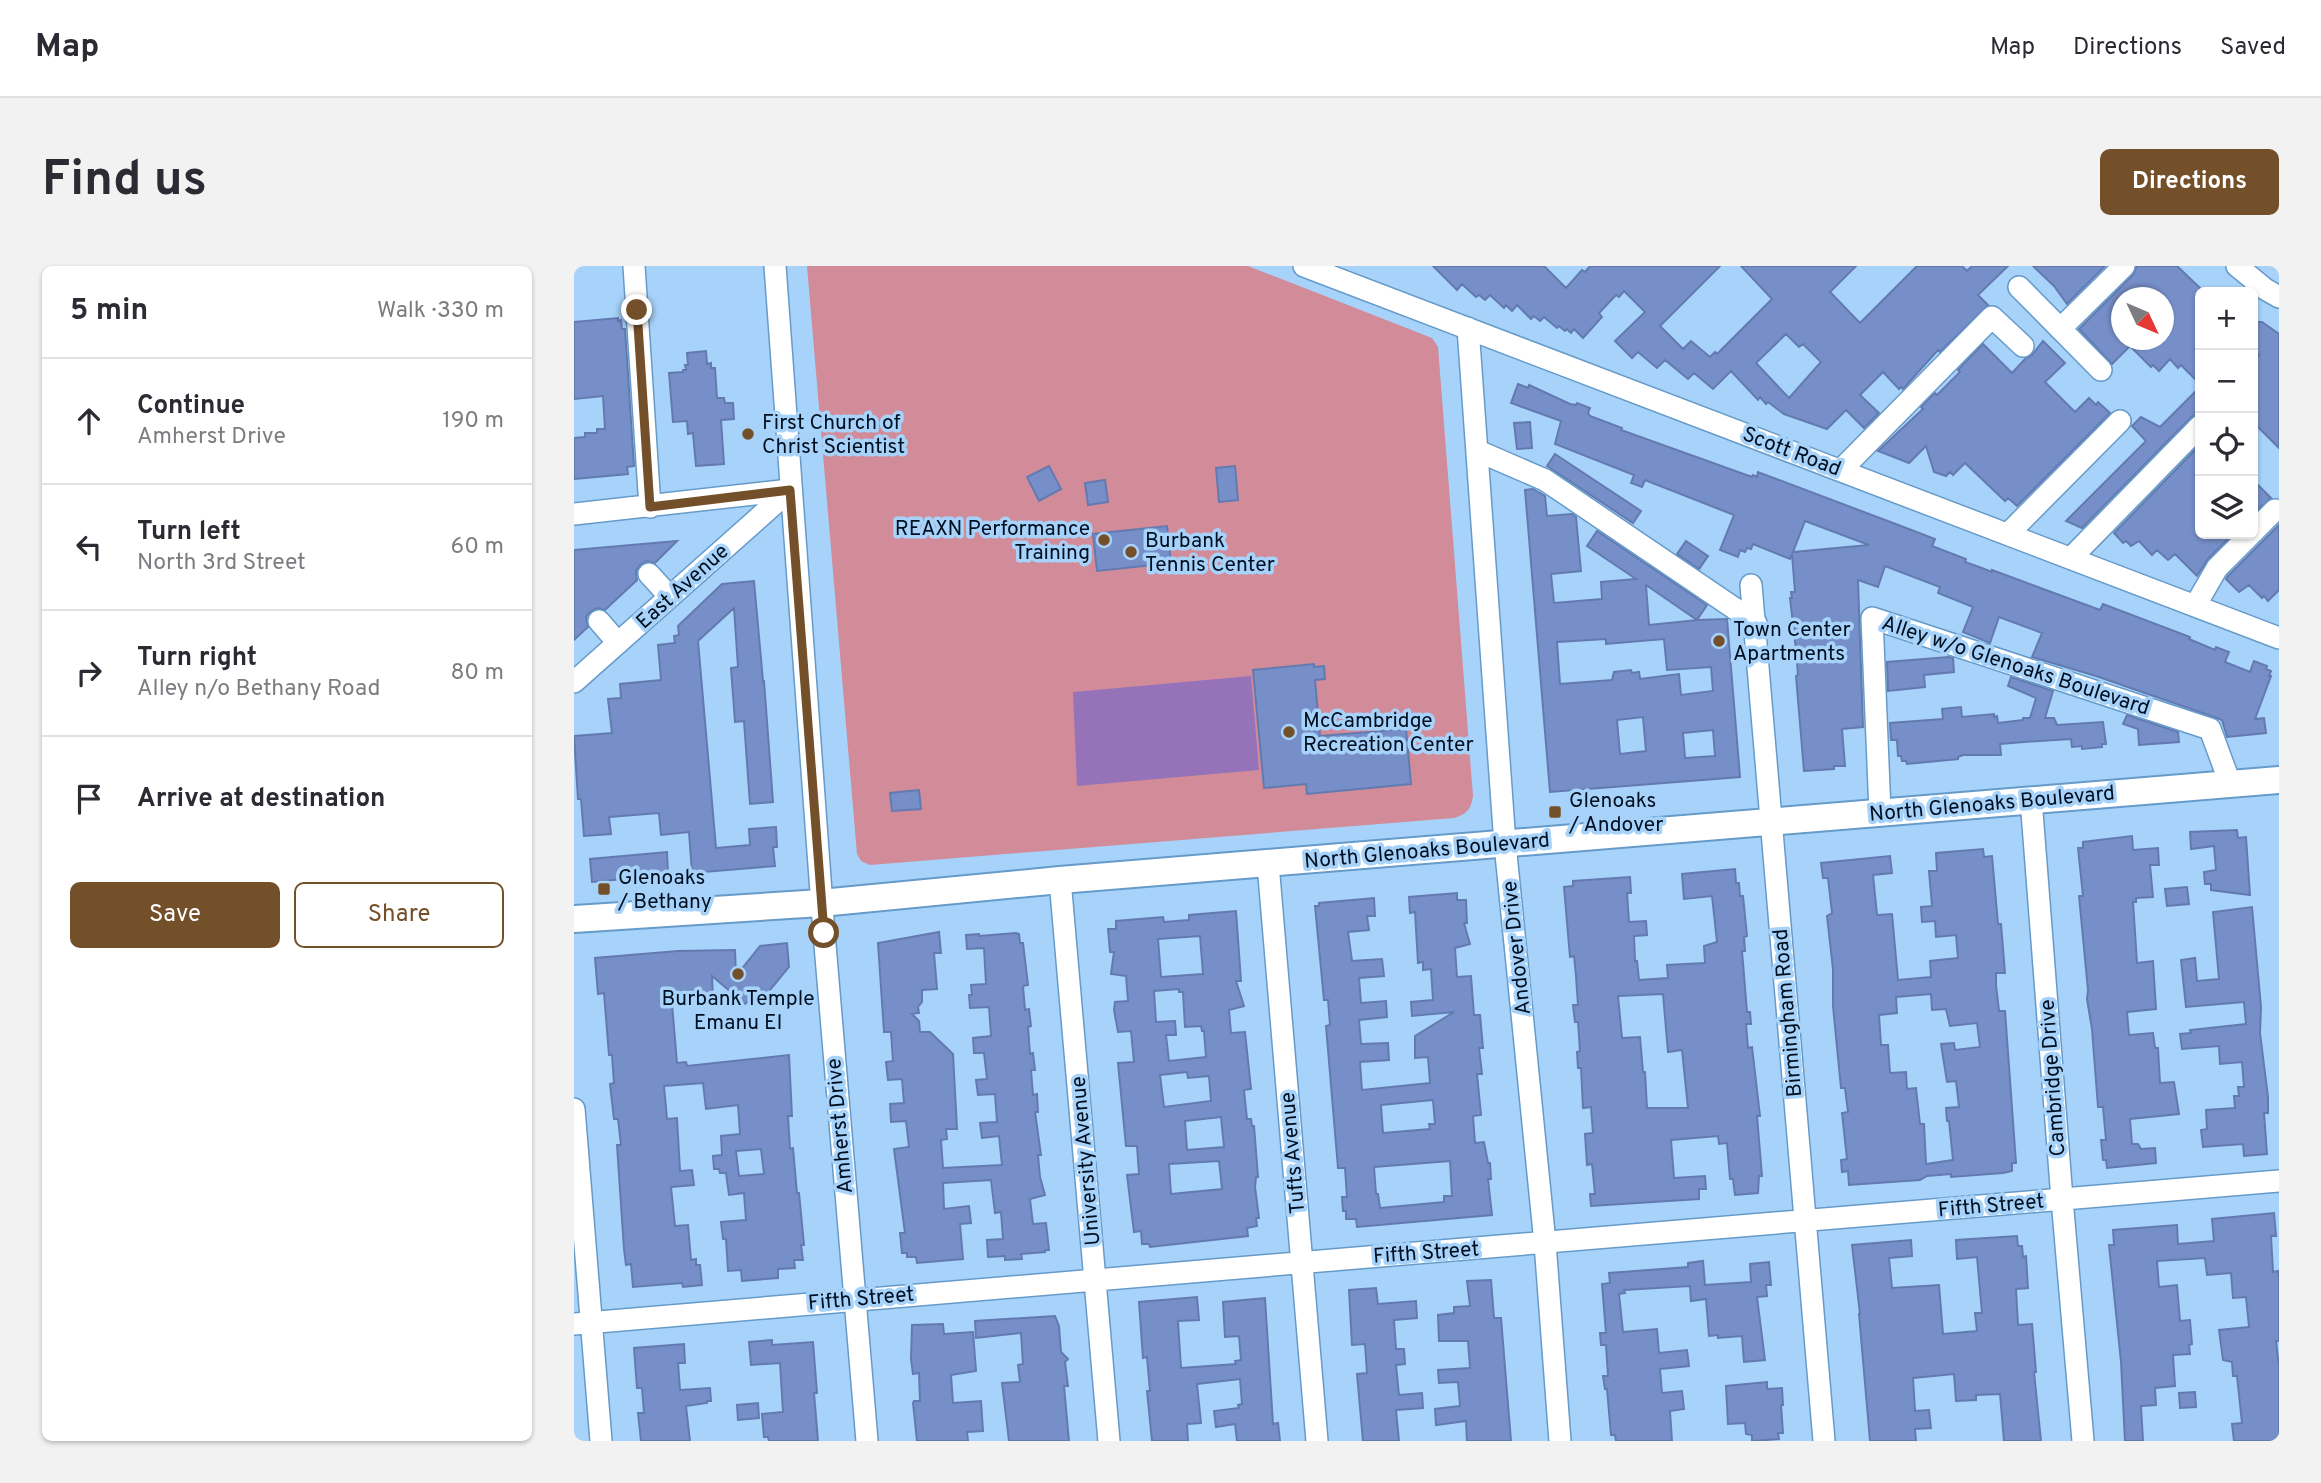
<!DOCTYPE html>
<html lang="en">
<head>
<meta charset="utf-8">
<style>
  body { margin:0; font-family:Overpass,sans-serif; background:#f2f2f3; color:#2b2b33 }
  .controls { position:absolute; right:21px; top:21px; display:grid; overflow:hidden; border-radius:10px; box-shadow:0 2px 5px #0004 }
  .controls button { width:63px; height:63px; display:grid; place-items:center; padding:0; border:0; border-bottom:2px solid #e1e1e2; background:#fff; color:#2b2b33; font:35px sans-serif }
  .compass { position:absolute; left:1537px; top:21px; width:63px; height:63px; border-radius:50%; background:#fff; box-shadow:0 2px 5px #0004; rotate:134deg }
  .stop { position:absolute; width:21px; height:21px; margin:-16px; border:5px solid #74502a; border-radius:50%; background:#fff }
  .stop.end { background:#74502a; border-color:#fff; box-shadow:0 2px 7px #0008 }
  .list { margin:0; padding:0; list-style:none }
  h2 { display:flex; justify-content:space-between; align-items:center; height:91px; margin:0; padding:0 28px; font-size:30px }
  h2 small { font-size:23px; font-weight:400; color:#7c7c81 }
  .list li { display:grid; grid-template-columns:46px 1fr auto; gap:21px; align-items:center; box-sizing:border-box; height:126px; padding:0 28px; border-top:2px solid #e1e1e2 }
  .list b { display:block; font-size:26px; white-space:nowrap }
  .list p { margin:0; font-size:23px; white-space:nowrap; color:#7c7c81 }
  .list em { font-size:23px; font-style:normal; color:#7c7c81 }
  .actions { display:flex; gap:14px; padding:21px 28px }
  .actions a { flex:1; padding:16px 0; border:2px solid #74502a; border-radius:10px; text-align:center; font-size:24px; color:#74502a }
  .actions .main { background:#74502a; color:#fff }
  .icon { flex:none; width:38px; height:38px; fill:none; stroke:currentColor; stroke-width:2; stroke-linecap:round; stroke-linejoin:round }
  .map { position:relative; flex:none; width:1705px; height:1175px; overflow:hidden; border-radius:10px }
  header { display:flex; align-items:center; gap:42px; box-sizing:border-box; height:98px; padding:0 35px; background:#fff; border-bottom:2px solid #e1e1e2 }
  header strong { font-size:33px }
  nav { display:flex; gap:38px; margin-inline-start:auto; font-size:24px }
  .intro { display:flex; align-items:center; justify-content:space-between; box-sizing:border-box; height:168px; padding:0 42px }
  h1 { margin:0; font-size:49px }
  .button { padding:18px 32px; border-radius:10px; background:#74502a; color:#fff; font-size:24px; font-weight:700 }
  main { display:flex; gap:42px; padding:0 42px }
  aside { flex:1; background:#fff; border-radius:10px; box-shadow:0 2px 5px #0004 }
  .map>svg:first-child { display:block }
</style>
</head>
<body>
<header>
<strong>Map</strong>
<nav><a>Map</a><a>Directions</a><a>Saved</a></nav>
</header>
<div class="intro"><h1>Find us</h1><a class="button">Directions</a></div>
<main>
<aside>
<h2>5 min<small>Walk · 330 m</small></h2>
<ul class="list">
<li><svg class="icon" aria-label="ahead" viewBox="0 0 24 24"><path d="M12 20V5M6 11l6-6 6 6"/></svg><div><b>Continue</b><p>Amherst Drive</p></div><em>190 m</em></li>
<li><svg class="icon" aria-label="left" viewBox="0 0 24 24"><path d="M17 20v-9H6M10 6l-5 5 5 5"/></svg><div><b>Turn left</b><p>North 3rd Street</p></div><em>60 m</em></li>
<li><svg class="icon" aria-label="right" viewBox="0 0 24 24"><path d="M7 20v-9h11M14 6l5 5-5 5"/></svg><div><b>Turn right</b><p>Alley n/o Bethany Road</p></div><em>80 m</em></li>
<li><svg class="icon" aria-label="arrive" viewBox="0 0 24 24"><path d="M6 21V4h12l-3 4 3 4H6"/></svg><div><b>Arrive at destination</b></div></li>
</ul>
<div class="actions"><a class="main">Save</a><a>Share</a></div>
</aside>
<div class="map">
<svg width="1705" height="1175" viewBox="0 0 1705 1175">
  <rect width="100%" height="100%" fill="#a7d2f9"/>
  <path fill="#d18b99" d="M233,0H674L858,72L864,81L899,530C897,543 893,548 880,552L296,599L287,595L283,588Z"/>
  <path fill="#9673b9" d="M677,410L685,504L503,520L499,426Z"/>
  <path fill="#778fc8" stroke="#637ab1" stroke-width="2" fill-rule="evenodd" d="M859,0H970L992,22L1008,4L1011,6L1016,0H1146L1086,60L1109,83L1117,75L1136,91L1141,86L1143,88L1198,33L1167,0H1282L1256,26L1286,57L1343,0H1388L1393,5L1398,0H1434L1404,29L1414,39L1366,86L1364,84L1329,123L1327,121L1325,123L1309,106L1286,129L1305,147L1290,162L1272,144L1253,163L1210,148L1194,136L1192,138L1186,131L1184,134L1157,105L1139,123L1120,107L1114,113L1091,94L1083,102L1064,86L1058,92L1041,75L1071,46L1050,25L1045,31L1042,29L1025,47L1028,51L1009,72L1000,63L997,67L993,63L991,65L985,60L983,62L970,51L966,55L960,50L957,53L943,39L938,45L932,39L930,42L916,29L911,34L905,29L902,31L888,18L883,24ZM1212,68L1225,81L1229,78L1247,96L1215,132L1182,97Z
    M1459,0H1531L1493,38L1480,20Z
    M1563,0H1603L1626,22V118L1607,99L1604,102L1596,93L1585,105L1579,99L1577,101L1556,80L1538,98L1505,63L1559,9ZM1566,26L1572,32H1590V74H1548V32H1561Z
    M44,52V55L47,54L48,63H51L60,200L53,201L54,208L0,213V172L11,171V167H23V163H31L29,130L0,133V56Z
    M1679,56H1688L1705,68V182L1679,156V95L1685,89L1679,83Z
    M1469,75L1491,97L1471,116L1501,146L1515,132L1522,139L1524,136L1536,147L1443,240L1434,232L1431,235L1391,197L1379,209L1376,206L1372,210L1360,206L1352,180L1335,197L1304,185L1349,143L1347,141L1361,127L1363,129L1386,106L1384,104L1409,78L1438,107L1451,93L1458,89Z
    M132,85L133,98L137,97V102H141L143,132H150L151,137H159L160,153L147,154L150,198L122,200L119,167L114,168L113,155L99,156L95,107L109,106V104H112L111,99H114L113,87Z
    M944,118L954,122L955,119L996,138L1002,139L1003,137L1016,142L1014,147L1016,150L1048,162L1047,164L1178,211L1179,209L1183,211L1184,206L1327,260L1361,273L1358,280L1392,293L1391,296L1405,301L1418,306V304L1526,344L1529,338L1616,371L1615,373L1641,384L1642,381L1655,386L1651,396L1676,406L1680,395L1693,400L1692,403L1697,405L1695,410H1697L1681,453L1690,452L1692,467L1653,471L1648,454L1640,451L1522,410L1458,391L1468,367L1425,351L1416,377L1389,366L1399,341L1364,327L1366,321L1311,300L1304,321L1284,314L1289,461L1268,463L1271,500H1260V503L1230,505L1222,410L1224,409L1222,384L1216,332H1218L1217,326H1221L1218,288L1216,293L1179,278L1177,283L1173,282L1171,286L1166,284L1164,291L1146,284L1160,249L1071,214L1068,221L1057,217L1060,209L981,178L987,155L937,137ZM1231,255L1295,279L1219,286Z
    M1626,121V147L1617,151L1508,262L1492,255L1572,175L1558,160L1567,151L1586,161Z
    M956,156L958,182L943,183L940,157Z
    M1621,184L1626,189V268H1659L1634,293L1623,310L1601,288L1594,294L1583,284L1578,289L1565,275L1557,280L1552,275L1549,277L1540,267Z
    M981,188L1067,245L1059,257L973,200Z
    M475,200L487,223L465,235L453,211Z
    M661,200L664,234L645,236L642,202Z
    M531,214L534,236L514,239L511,217Z
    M1679,214L1697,232L1679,248Z
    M959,223L971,230L973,250L998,248L1002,251L1007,305L977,308L980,337L1028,333L1027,316L1062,313L1013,280L1023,265L1133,339L1123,354L1153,353L1166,511L976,526L951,224ZM1072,319L1123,354H1124L1075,359ZM1032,373V378L1090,373L1093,404L1137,401L1139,425L1107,429L1105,408L1066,413L1065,406L1058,407L1057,404L1040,406L1038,414L986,418L983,376ZM1069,451L1072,485L1046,488L1043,454ZM1139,464L1141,490L1111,492L1109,467Z
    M1705,259V324L1694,335L1690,330L1688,332L1675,319L1665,326L1652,313L1654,310Z
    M593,260L597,297L523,305L519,268Z
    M103,275L81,297L73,295L66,299L62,305L63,314L31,344L23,342L16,346L12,351L14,361L0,374V284Z
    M1112,275L1134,290L1125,303L1103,288Z
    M180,315L189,415H190L199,536L176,538L170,455L161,456L157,402L164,401L160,342L124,375L142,582L176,579L175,563L202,561L203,581H199L201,600L118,607L115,566L87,569L85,547L35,551L37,568L10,570L7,533H4L0,470L38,467L34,433L47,432L46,418L87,414L84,379L101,377L100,370L105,369L104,360L148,318Z
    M1375,391L1379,392L1380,406L1350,409L1351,421L1314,425L1313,396Z
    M740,398V401L750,400L751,413L741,414L746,470L832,463L837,518L733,528L732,518L690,522L679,404Z
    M1437,411L1479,425L1471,452H1480L1483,459L1529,456L1532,478H1528V481L1508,483V480L1498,481L1497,473L1450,476L1426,478L1427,489H1389L1384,491V493L1333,498L1332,495H1328L1327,490H1324L1323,474H1317L1316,457L1369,453L1368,443L1387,441L1388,451L1420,448V451L1423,450L1424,457L1449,454V452H1456L1462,432L1434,420Z
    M1553,449L1604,466L1605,476L1565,479L1564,463L1549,458Z
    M345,524L347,543L318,545L316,527Z
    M1663,564L1664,572L1672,571L1676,629L1637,624V618H1631L1630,606L1642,604L1640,580L1617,583L1616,566Z
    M1558,570L1559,584L1584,582L1585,599H1576L1579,631L1562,632V636H1559L1563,697L1579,695L1582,743L1553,746L1555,769L1579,767L1581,782H1584L1586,817L1600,816L1605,848L1556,853L1558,878H1564L1567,883L1581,882L1582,897L1533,902L1532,894H1529L1527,874H1532L1529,841H1524L1518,763L1513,733L1514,724L1505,630H1509L1504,582H1509V576Z
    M1409,583L1410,591L1418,590L1424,658H1427L1431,707H1422V719L1425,745H1431L1442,897H1438V905L1429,907L1377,911V908L1353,910L1346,914L1275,919L1274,905L1268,906L1267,894L1273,893L1268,847L1274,846L1271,822H1267L1259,740V703L1253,650L1258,647L1254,612H1249L1247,597L1316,590L1318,607L1299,609L1303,649L1318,648L1324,714L1357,711L1356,695L1384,692L1382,669L1362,671L1361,655L1348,656L1347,641L1358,640L1355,605H1363L1362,587ZM1357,728L1358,744L1372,743L1376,760L1403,757L1406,781L1381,784L1380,777L1367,778L1373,816L1382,815L1385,841L1372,842L1373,855H1375L1379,894L1352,898L1350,858H1346L1342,822L1333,823L1332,806L1316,807L1314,779H1307L1305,749L1323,747L1322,731Z
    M93,586L94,609L18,616L16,593Z
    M1161,603L1162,617H1165L1166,630H1169L1173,670L1170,671L1171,685H1168L1173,746H1176L1177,758H1172L1174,782L1178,781L1186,850H1183L1188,910H1185L1184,927L1161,929L1159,913H1156L1153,877L1145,878L1144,870L1097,874L1100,912L1131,910L1132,923H1125V933L1017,940L1016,928H1021L1018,898L1013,899L1011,868L1019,867L1017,841L1009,842L1007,802H1004L1003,786L1006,785L1004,756H1001L999,739H1004L1002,710L1000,690L996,691L990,621L999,620V615L1056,611L1057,627H1053L1055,656L1072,655L1073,669L1060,670L1061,695H1063L1065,714L1094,712L1093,699L1131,697L1130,680L1143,676L1138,630L1110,633L1108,608ZM1089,728L1094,786L1108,784L1114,842H1073L1071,806H1069L1066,771L1048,772L1044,730Z
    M1613,621L1615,638L1593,640L1591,623Z
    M883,627V634H892L893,657H890L896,678L881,682L883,711L897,710L900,749H906L909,782H905L908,808H903L907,849L899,850L901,877L910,876L914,897H916L917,913H914L918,949L783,961L782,953H772V945H769L768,931H773L771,902H764L752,760L756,759L754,734H750L741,640H745V637L800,632L801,650H793L795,664L774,666L778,695L808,693L810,710L785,712L787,737L812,735L813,751L785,754L787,778L814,777L815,794L786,796L788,824L856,817L854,791L841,792V770L880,746L838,750L837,736L859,734L857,703L849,704V696L844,697L841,646L836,647L835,631ZM859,834L861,858H855L856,863L809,867L807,839ZM876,895L878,930H870V936L806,942L804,928H802L800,901Z
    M1678,641L1687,741L1686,767L1694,831V847H1690L1693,888L1670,890L1669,878L1629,881L1627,864L1633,863L1632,844L1661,842L1660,830H1665L1664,821H1670L1668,796L1646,798L1645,780L1608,783L1606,768L1617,767L1616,764L1672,758L1670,736L1612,741L1607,694L1621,692L1623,715L1645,713L1639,646Z
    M662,645L667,715H662L670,740L655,744L657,767L671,766L677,823L670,824L673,853H677L678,860H680L684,911H682L681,921L685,952H682L683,960L673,962L674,970L576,981L575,978H568L567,965L560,966L553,909L565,908L563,880H552L544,797L560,796L557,765L544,766L540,744L541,736L554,735L552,710L537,708L540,686H536L534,663H542V655L589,651L590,656L615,654V649ZM626,670L629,708L587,711L584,673ZM605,723V726H609L611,761L627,760L628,765H630L632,791L595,795L592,769H602L601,755L582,756L580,725ZM613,806L614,812L635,810L637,835L590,841L586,809ZM647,851L650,881L613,884L611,855ZM645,895L648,923L597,928L595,898Z
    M365,666L367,687H360L363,723L348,724V736L344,741L345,747L338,748L345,755L346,766H356L379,788L383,863H372L373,873L367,874L369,902L428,899L425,870L408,872L406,857L423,856L421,828L404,829L402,814L413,813L410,787H400L399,772L417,770L415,741L396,742L395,729H398L397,719L412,718L410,682L393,683L392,669L405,668V670L442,667L445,668L446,677H449L454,719L449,720L451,744L455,743L457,760L454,761L456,788L459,787L461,804H457L459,829L463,828L464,846H461L467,889H464L466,911L471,929L456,933L459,958L472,957L475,984H471V986L447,988L448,993L431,994V990L414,991L413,974L429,973L427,946L421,947L417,914L369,917L370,943L395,940L397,957L386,958L389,993L343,997L342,991H333V987H328L326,967H331L320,883L335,881L332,855L317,856L316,838L330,837L328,813L314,814L312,796L319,795L317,766H310L304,677Z
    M213,677L215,701L186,736L182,733L177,740L173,736L171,738L138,710L139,732L122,733V724L97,726L103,797L112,796L113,800L215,789L218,850H214L216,883L219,882L223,927H225L230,979H227L229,994H220L221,1002L204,1003V1012L168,1015L167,1004L154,1005L152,973H149L147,956L172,954L170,927L155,929L152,907H146L145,903H140L139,890L148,889L147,870L166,868L164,839L132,843L129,817L90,820L93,853L103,852L106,905L118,904L120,919L97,921L101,960L114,959L117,994L122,993V999H126L128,1019L109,1021L108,1017L59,1021L57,998L52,999L50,983L43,879H47L44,853H40L36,818L40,817L38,789H35L30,727L24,728L21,692L104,685L161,684L162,710L186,680ZM187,883L190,908L165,910L162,885Z
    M1700,947L1702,970H1697L1699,1006L1704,1005L1705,1015V1075H1702L1705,1101V1175H1660L1658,1158L1668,1157L1663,1110H1659L1658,1096L1649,1094L1645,1064L1675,1061L1672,1031L1659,1032L1657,1007L1633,1009L1631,992L1583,995L1585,1021L1603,1019L1606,1055L1616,1054L1618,1078L1615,1079L1616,1088L1599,1089L1601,1120L1581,1122L1582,1139L1567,1140L1569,1175H1551L1547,1096L1535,979H1540L1539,964L1603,959L1604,978L1640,975L1638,953Z
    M1443,970L1444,980H1448L1449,991L1452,990L1454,1022L1442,1023L1444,1059L1458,1058L1462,1106H1460L1467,1175H1430L1426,1128L1402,1129V1134L1382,1135L1380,1108L1339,1112L1341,1145L1355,1144L1357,1162L1341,1163L1342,1175H1296L1285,1048H1286L1278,979L1337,974L1338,990L1315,992L1318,1022L1365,1019L1369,1068L1403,1065L1401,1047H1408L1403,991L1383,993L1382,974Z
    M1129,995L1131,1019L1177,1016L1176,998L1195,996L1197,1019H1192L1193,1030L1183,1031L1191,1094L1170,1096L1168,1070L1144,1072V1069L1135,1070L1132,1033L1117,1035L1116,1020L1050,1024L1051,1027L1045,1028L1049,1066L1083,1063L1085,1087L1113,1084L1115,1100L1086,1103L1088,1127L1108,1125L1110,1143L1096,1145L1098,1175H1042L1041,1169H1037L1033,1123H1031L1029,1110H1034L1032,1079H1027L1026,1067H1032L1028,1018L1036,1017L1035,1007L1114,1001V997Z
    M917,1014L920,1052H927L937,1175H893L892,1155L862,1159L861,1143L886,1140L884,1116L865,1117L864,1104L896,1102L894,1075H865L864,1049L880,1047V1041L896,1040L893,1015Z
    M802,1022L804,1038L842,1035L843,1052L820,1054L822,1083H830L831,1098L822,1099L825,1129L848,1127L849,1142L822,1144L825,1175H789L783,1108L793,1107L791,1078L778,1079L775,1024Z
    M623,1031L625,1054L604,1055L607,1102L662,1098L661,1095L667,1094L665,1070L651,1071L649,1036L691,1032L699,1158L704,1157L706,1175H663L661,1158L642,1161L640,1145L665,1142L664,1139L668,1138L666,1113L623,1118L627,1157L613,1158L614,1175H578L573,1125H576L573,1091L569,1092L565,1036Z
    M481,1050L485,1060L487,1086L494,1093L491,1096L494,1120H490L495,1175H435L428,1117L446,1116L444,1099L449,1098L447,1067L402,1072L401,1055Z
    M369,1058L370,1068L399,1066L402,1105L377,1109L379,1137L407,1135L409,1165L393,1166L394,1175H343L339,1137L340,1135H346L345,1107L339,1108L337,1093L338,1059Z
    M198,1074V1079L239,1076L243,1127H240L244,1175H195L194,1171H190L188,1148L209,1146L206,1097L177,1099L175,1076Z
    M110,1078L111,1097H104L106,1124L136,1122L137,1135H133V1137L112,1140L116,1175H67L64,1147H70L68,1122H63L60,1082Z
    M1193,1116V1123L1208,1122L1209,1139H1207L1209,1167H1204L1205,1173L1178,1175V1169L1172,1168L1171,1157L1154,1158L1152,1120Z
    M1621,1126L1622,1141L1606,1142L1605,1127Z
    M184,1137L185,1152L164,1154L163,1139Z"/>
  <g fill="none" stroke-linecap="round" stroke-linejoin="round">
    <g stroke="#669bc9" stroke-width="24">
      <path id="minor" d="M60,0L76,241
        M201,0L250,667L293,1175
        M730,0L1705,372
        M1663,0L1691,23L1705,31
        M1445,21L1527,104
        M894,62L931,578L971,977L986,1175
        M1486,63L1550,0
        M904,185L971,214L1182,357
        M1267,204L1418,51L1449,80
        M0,248L216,224
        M1679,266L1701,244
        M1434,268L1546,155
        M1497,292L1626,160
        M75,308L96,331
        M1177,319L1250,1175
        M1621,340L1643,302L1677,268
        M25,355L44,377
        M0,416L216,224
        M1457,533L1488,933L1509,1175
        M1306,546L1298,352L1636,463L1656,517
        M694,598L743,1175
        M486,614L535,1175
        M0,843L27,1175
        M0,1058C568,1010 1137,962 1705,915"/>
    </g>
    <g stroke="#669bc9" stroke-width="30">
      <path id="major" d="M0,653L247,637L486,614L1705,514"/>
    </g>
    <use href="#minor" stroke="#fff" stroke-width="21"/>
    <use href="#major" stroke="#fff" stroke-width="26"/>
  </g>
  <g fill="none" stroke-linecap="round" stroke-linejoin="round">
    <path stroke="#74502a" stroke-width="9" d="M63,44L76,241L216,224L250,667"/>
  </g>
  <g fill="#74502a" stroke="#a7d2f9" stroke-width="2.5">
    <circle cx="174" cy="168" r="7"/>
    <circle cx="530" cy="274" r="7"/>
    <circle cx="557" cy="286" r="7"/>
    <circle cx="1145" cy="375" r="7"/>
    <circle cx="715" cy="466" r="7"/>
    <rect x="974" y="539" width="14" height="14" rx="3.5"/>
    <rect x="23" y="616" width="14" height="14" rx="3.5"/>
    <circle cx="164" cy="708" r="7"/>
  </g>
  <g text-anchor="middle" stroke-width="7" stroke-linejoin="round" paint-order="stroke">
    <g font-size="21" fill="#000f20" stroke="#a7d2f9" text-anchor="start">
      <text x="188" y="163">First Church of<tspan x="188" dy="24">Christ Scientist</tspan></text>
      <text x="516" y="269" text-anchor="end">REAXN Performance<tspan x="516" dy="24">Training</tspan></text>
      <text x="571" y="281">Burbank<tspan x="571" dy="24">Tennis Center</tspan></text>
      <text x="1159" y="370">Town Center<tspan x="1159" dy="24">Apartments</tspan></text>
      <text x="729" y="461">McCambridge<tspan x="729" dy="24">Recreation Center</tspan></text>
      <text x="995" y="541">Glenoaks<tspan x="995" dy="24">/ Andover</tspan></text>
      <text x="44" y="618">Glenoaks<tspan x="44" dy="24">/ Bethany</tspan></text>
      <text x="164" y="739" text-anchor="middle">Burbank Temple<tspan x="164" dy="24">Emanu El</tspan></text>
    </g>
    <g font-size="21" fill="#000f20" stroke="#a7d2f9">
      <text transform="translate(1218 185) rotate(21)" y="7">Scott Road</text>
      <text transform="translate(108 320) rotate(-42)" y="7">East Avenue</text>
      <text transform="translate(1442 399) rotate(18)" y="7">Alley w/o Glenoaks Boulevard</text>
      <text transform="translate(1418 537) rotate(-5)" y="7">North Glenoaks Boulevard</text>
      <text transform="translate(853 584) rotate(-5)" y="7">North Glenoaks Boulevard</text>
      <text transform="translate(942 682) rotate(-96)" y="7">Andover Drive</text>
      <text transform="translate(1213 747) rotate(-95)" y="7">Birmingham Road</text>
      <text transform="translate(1478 812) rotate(-94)" y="7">Cambridge Drive</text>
      <text transform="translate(265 860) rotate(-95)" y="7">Amherst Drive</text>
      <text transform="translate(718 887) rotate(-95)" y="7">Tufts Avenue</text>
      <text transform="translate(511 895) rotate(-95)" y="7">University Avenue</text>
      <text transform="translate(1417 939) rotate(-5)" y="7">Fifth Street</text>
      <text transform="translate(852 986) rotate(-4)" y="7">Fifth Street</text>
      <text transform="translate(287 1032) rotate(-5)" y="7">Fifth Street</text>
    </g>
  </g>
</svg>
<div class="controls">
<button>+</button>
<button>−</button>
<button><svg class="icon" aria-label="locate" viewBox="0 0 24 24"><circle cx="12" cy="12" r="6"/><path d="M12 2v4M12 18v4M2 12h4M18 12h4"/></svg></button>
<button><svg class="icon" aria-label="layers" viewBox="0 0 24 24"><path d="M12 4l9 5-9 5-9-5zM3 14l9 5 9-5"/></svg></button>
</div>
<svg class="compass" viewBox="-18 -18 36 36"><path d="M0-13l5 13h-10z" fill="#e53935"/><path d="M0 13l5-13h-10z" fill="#7c7c81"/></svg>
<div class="stop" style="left:250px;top:667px"></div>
<div class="stop end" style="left:63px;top:44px"></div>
</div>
</main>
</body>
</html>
